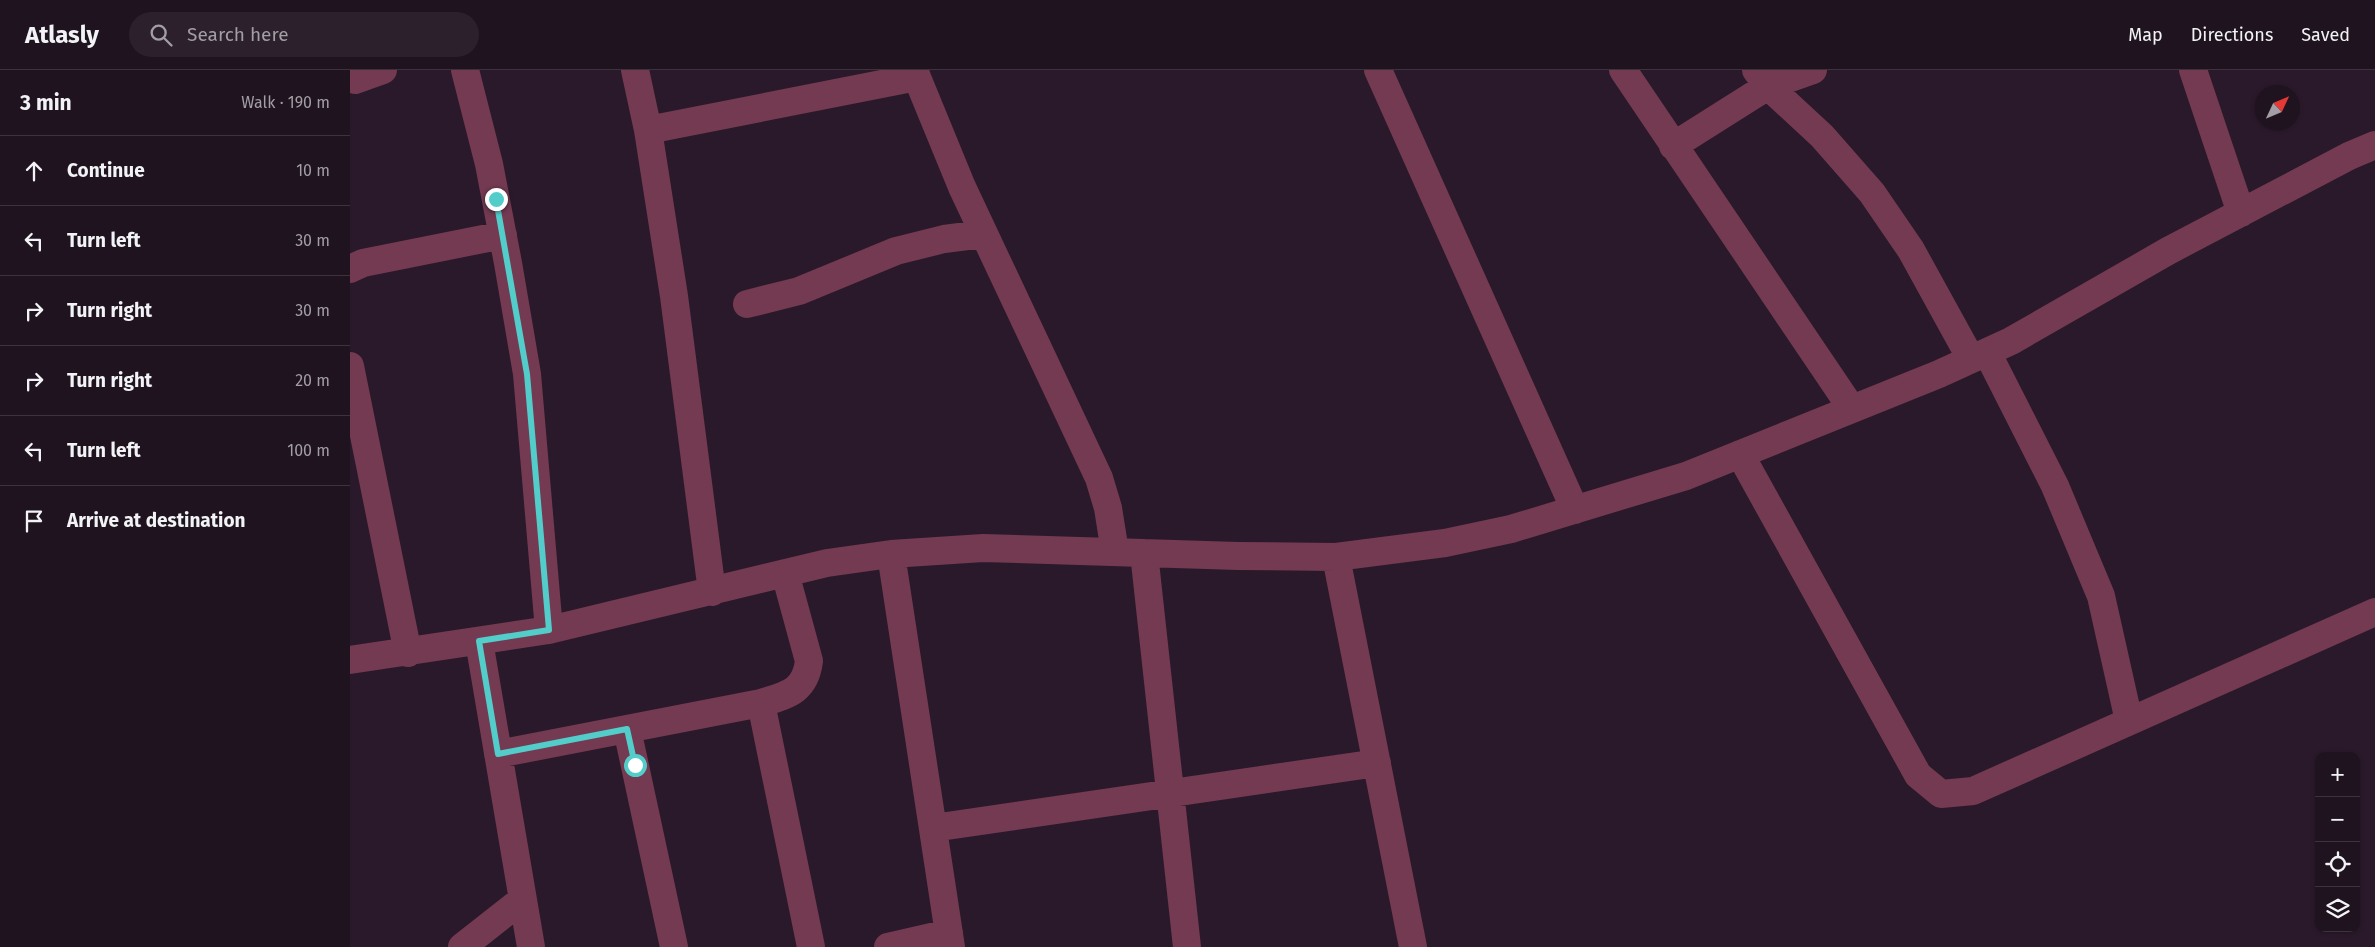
<!DOCTYPE html>
<html lang="en">
<head>
<meta charset="utf-8">
<style>
  body { margin:0; font-family:"Fira Sans",sans-serif; background:#2d202d; color:#f1f3f6 }
  .controls { position:absolute; right:15px; bottom:15px; display:grid; overflow:hidden; border-radius:10px; box-shadow:0 1px 4px #0004 }
  .controls button { width:45px; height:45px; display:grid; place-items:center; padding:0; border:0; border-bottom:1px solid #3d323e; background:#201320; color:#f1f3f6; font:25px sans-serif }
  .compass { position:absolute; left:1905px; top:15px; width:45px; height:45px; border-radius:50%; background:#201320; box-shadow:0 1px 4px #0004; rotate:46deg }
  .stop { position:absolute; width:15px; height:15px; margin:-11px; border:4px solid #53cdca; border-radius:50%; background:#fff }
  .stop.end { background:#53cdca; border-color:#fff; box-shadow:0 1px 5px #0008 }
  .list { margin:0; padding:0; list-style:none }
  h2 { display:flex; justify-content:space-between; align-items:center; height:65px; margin:0; padding:0 20px; font-size:21px }
  h2 small { font-size:16px; font-weight:400; color:#a29ea5 }
  .list li { display:grid; grid-template-columns:32px 1fr auto; gap:15px; align-items:center; box-sizing:border-box; height:70px; padding:0 20px; border-top:1px solid #3d323e }
  .list b { display:block; font-size:19px; white-space:nowrap }
  .list em { font-size:16px; font-style:normal; color:#a29ea5 }
  .icon { flex:none; width:28px; height:28px; fill:none; stroke:currentColor; stroke-width:2; stroke-linecap:round; stroke-linejoin:round }
  .map { position:relative; flex:none; width:2025px; height:877px; overflow:hidden }
  header { display:flex; align-items:center; gap:30px; box-sizing:border-box; height:70px; padding:0 25px; background:#201320; border-bottom:1px solid #3d323e }
  header strong { font-size:24px }
  nav { display:flex; gap:28px; margin-inline-start:auto; font-size:18px }
  .search { width:350px; height:45px; background:#2d202d; display:flex; align-items:center; gap:12px; box-sizing:border-box; padding:0 18px; border-radius:28px; color:#a29ea5; font-size:19px }
  main { display:flex }
  aside { flex:1; background:#201320 }
  .map>svg:first-child { display:block }
</style>
</head>
<body>
<header>
<strong>Atlasly</strong>
<div class="search"><svg class="icon" aria-label="search" viewBox="0 0 24 24"><circle cx="10" cy="10" r="6"/><path d="M15 15l6 6"/></svg>Search here</div>
<nav><a>Map</a><a>Directions</a><a>Saved</a></nav>
</header>
<main>
<aside>
<h2>3 min<small>Walk · 190 m</small></h2>
<ul class="list">
<li><svg class="icon" aria-label="ahead" viewBox="0 0 24 24"><path d="M12 20V5M6 11l6-6 6 6"/></svg><div><b>Continue</b></div><em>10 m</em></li>
<li><svg class="icon" aria-label="left" viewBox="0 0 24 24"><path d="M17 20v-9H6M10 6l-5 5 5 5"/></svg><div><b>Turn left</b></div><em>30 m</em></li>
<li><svg class="icon" aria-label="right" viewBox="0 0 24 24"><path d="M7 20v-9h11M14 6l5 5-5 5"/></svg><div><b>Turn right</b></div><em>30 m</em></li>
<li><svg class="icon" aria-label="right" viewBox="0 0 24 24"><path d="M7 20v-9h11M14 6l5 5-5 5"/></svg><div><b>Turn right</b></div><em>20 m</em></li>
<li><svg class="icon" aria-label="left" viewBox="0 0 24 24"><path d="M17 20v-9H6M10 6l-5 5 5 5"/></svg><div><b>Turn left</b></div><em>100 m</em></li>
<li><svg class="icon" aria-label="arrive" viewBox="0 0 24 24"><path d="M6 21V4h12l-3 4 3 4H6"/></svg><div><b>Arrive at destination</b></div></li>
</ul>
</aside>
<div class="map">
<svg width="2025" height="877" viewBox="0 0 2025 877">
  <rect width="100%" height="100%" fill="#2a192a"/>
  <g fill="none" stroke-linecap="round" stroke-linejoin="round">
    <path stroke="#733a52" stroke-width="28" d="M115,0L139,94L158,193L177,304L199,560
      M285,0L298,60L324,226L362,522
      M564,0L612,117L749,408L758,438L765,482
      M1028,0L1225,440
      M1273,0L1502,339
      M1406,0L1418,16L1472,66L1522,123L1561,180L1621,289
      M1843,0L1891,143
      M5,10L33,0
      M298,60L567,7
      M1323,76L1418,16L1463,0
      M0,199L13,193L153,165
      M397,234L449,221L546,181L594,169L633,164
      M1637,282L1705,416L1751,526L1779,651
      M0,296L58,583
      M1390,384L1568,705L1591,724L1623,721L2025,542
      M794,483L837,877
      M541,484L601,877
      M986,487L1063,877
      M129,571L181,877
      M0,590L199,560L477,493L541,484L633,478L888,486L986,487L1095,473L1161,459L1336,406L1589,304L1661,271L1818,181L1999,86L2025,75
      M411,633L461,877
      M277,659L324,877
      M148,684L411,633C437,625 455,622 459,591L435,503
      M583,758L1027,693
      M112,877L173,829
      M538,877L599,863"/>
  </g>
  <g fill="none" stroke-linecap="round" stroke-linejoin="round">
    <path stroke="#53cdca" stroke-width="6" d="M146,129L177,304L199,560L129,571L148,684L277,659L285,695"/>
  </g>
</svg>
<div class="controls">
<button>+</button>
<button>−</button>
<button><svg class="icon" aria-label="locate" viewBox="0 0 24 24"><circle cx="12" cy="12" r="6"/><path d="M12 2v4M12 18v4M2 12h4M18 12h4"/></svg></button>
<button><svg class="icon" aria-label="layers" viewBox="0 0 24 24"><path d="M12 4l9 5-9 5-9-5zM3 14l9 5 9-5"/></svg></button>
</div>
<svg class="compass" viewBox="-18 -18 36 36"><path d="M0-13l5 13h-10z" fill="#e53935"/><path d="M0 13l5-13h-10z" fill="#a29ea5"/></svg>
<div class="stop" style="left:285px;top:695px"></div>
<div class="stop end" style="left:146px;top:129px"></div>
</div>
</main>
</body>
</html>
